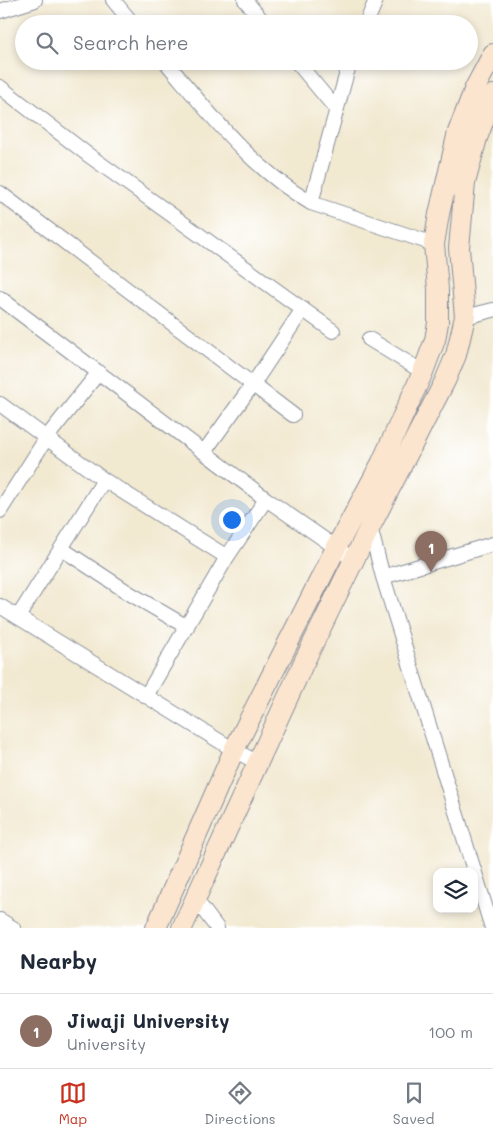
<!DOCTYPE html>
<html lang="en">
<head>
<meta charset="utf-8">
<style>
  body { margin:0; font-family:Mali,sans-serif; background:#f2f2f3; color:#1f2937 }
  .controls { position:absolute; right:15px; bottom:15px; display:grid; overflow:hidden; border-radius:10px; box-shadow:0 2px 8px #0003 }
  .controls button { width:45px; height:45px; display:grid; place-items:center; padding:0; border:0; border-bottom:1px solid #e0e1e3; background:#fff; color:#1f2937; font:25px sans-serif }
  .you { position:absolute; left:231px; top:519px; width:18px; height:18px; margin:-12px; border:4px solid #fff; border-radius:50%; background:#1a73e8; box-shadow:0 0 0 8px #1a73e833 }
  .badge { display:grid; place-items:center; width:32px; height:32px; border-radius:50%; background:#c8321e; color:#fff; font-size:16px; font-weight:700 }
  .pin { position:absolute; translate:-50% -41px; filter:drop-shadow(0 1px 2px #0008) }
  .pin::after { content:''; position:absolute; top:26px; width:18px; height:15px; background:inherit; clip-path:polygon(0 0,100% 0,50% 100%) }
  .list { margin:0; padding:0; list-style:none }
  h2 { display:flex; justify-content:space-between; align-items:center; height:65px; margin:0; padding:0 20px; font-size:21px }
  h2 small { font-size:16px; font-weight:400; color:#747a83 }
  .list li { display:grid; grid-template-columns:32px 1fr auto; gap:15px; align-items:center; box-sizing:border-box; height:75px; padding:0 20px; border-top:1px solid #e0e1e3 }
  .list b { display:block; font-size:19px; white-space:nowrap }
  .list p { margin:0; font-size:16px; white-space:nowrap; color:#747a83 }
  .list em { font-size:16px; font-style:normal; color:#747a83 }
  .icon { flex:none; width:28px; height:28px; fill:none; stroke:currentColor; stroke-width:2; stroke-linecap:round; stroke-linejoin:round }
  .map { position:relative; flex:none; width:493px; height:928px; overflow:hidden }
  .search { position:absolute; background:#fff; box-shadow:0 2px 8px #0003; left:15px; right:15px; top:15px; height:55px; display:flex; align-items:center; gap:12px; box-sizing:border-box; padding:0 18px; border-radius:28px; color:#747a83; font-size:19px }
  .sheet { height:140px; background:#fff }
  nav { display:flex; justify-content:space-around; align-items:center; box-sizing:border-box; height:70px; border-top:1px solid #e0e1e3; background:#fff; font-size:14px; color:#747a83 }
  nav a { display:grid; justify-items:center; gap:2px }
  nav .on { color:#c8321e }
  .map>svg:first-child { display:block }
</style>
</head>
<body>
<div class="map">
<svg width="493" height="928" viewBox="0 0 493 928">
  <rect width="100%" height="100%" fill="#fff"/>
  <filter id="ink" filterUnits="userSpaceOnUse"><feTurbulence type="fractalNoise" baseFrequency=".02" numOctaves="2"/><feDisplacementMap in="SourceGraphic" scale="10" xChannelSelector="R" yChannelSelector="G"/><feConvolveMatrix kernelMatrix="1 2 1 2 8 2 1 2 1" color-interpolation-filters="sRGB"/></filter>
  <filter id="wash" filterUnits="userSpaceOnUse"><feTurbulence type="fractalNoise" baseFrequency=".0096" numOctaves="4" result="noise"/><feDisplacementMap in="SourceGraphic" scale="20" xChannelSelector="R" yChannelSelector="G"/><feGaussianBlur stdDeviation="1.12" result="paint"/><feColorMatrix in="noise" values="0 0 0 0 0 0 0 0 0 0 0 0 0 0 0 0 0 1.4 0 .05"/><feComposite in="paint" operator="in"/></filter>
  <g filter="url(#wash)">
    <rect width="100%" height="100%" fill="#f2e9d1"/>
  </g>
  <g filter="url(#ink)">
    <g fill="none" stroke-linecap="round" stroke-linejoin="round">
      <g stroke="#868c98" stroke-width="16">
        <path id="minor" d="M113,0L133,24
          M245,0L265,24
          M0,11L35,0
          M366,24L376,0
          M165,61C210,114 250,167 311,203L434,244
          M296,61L336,109
          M0,87L87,154L333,331
          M0,193L293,415
          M311,203L347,72L351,61
          M0,298L266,499L354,560
          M465,317L493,310
          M369,339L423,372
          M0,404L104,480L227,557
          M204,452L253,384L303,309
          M0,511L47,437L99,372
          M370,527L383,577L492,928
          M62,549L129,593L187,627
          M383,577L493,544
          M0,606L234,750L258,763
          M18,617L104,480
          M146,696L227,557L266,499
          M196,900L217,928
          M0,920L13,928"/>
      </g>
      <g stroke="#868c98" stroke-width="22">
        <path id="secondary" d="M156,928L234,750L336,548L381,464L423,372L435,340L438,323V289L434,244L439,214L458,132L475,88L493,54
          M182,928L304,662L370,527L445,381L456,355L465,317L459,248L465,183L477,138L493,95"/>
      </g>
      <use href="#minor" stroke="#fff" stroke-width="14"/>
      <use href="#secondary" stroke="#fbe5cf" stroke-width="20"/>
    </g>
  </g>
</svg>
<div class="controls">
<button><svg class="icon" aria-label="layers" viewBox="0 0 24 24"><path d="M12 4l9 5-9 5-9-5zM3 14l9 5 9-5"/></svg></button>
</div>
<div class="you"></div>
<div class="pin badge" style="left:431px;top:572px;background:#8d6e63">1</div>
<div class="search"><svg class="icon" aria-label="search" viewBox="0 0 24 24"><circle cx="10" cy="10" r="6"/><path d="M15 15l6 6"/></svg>Search here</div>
</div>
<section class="sheet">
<h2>Nearby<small></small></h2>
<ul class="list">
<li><span class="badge" style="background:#8d6e63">1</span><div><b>Jiwaji University</b><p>University</p></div><em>100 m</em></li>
</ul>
</section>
<nav>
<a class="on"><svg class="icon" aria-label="map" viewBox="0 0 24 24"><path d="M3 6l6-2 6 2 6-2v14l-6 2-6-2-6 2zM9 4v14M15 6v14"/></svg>Map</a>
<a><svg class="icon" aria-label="directions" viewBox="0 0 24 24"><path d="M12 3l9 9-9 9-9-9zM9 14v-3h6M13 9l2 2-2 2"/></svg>Directions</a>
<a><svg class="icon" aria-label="saved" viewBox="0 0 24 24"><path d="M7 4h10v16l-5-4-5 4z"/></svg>Saved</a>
</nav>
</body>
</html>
